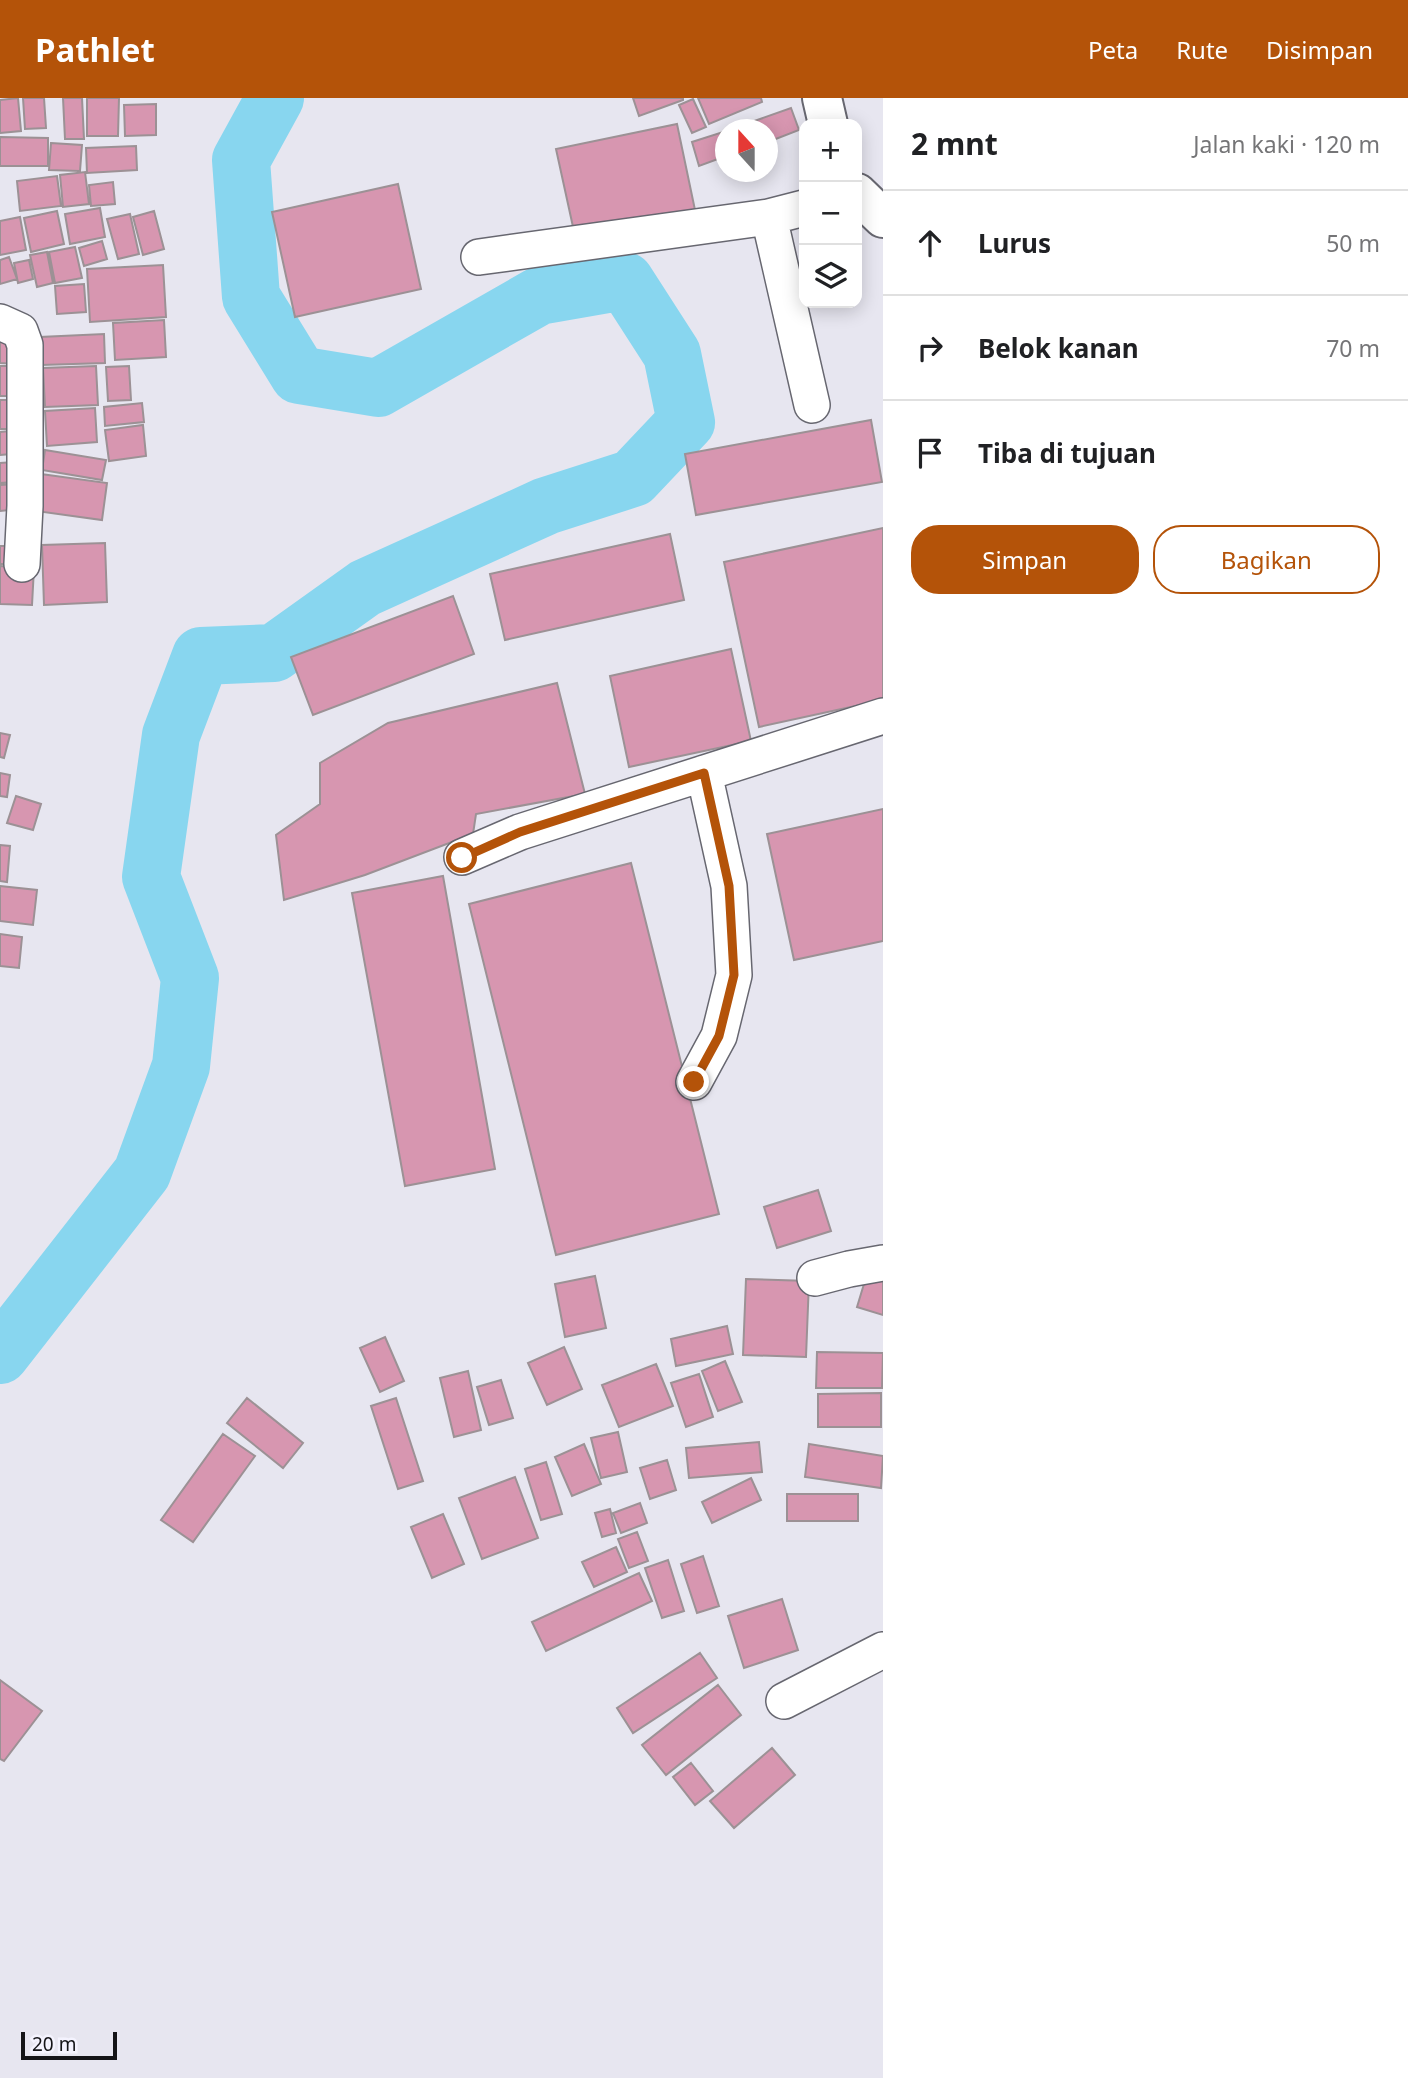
<!DOCTYPE html>
<html lang="id">
<head>
<meta charset="utf-8">
<style>
  body { margin:0; font-family:"Noto Sans",sans-serif; background:#f2f2f2; color:#202124 }
  .controls { position:absolute; right:21px; top:21px; display:grid; overflow:hidden; border-radius:14px; box-shadow:0 4px 18px #0003 }
  .controls button { width:63px; height:63px; display:grid; place-items:center; padding:0; border:0; border-bottom:2px solid #e0e0e0; background:#fff; color:#202124; font:35px sans-serif }
  .compass { position:absolute; left:715px; top:21px; width:63px; height:63px; border-radius:50%; background:#fff; box-shadow:0 4px 18px #0003; rotate:339deg }
  .scale { position:absolute; left:21px; bottom:18px; width:96px; box-sizing:border-box; padding-left:7px; border:4px solid #141417; border-top:0; font-size:19px; line-height:24px; white-space:nowrap; color:#141417; -webkit-text-stroke:5px #f4f3fe; paint-order:stroke }
  .stop { position:absolute; width:21px; height:21px; margin:-16px; border:5px solid #b45309; border-radius:50%; background:#fff }
  .stop.end { background:#b45309; border-color:#fff; box-shadow:0 2px 7px #0008 }
  .list { margin:0; padding:0; list-style:none }
  h2 { display:flex; justify-content:space-between; align-items:center; height:91px; margin:0; padding:0 28px; font-size:30px }
  h2 small { font-size:23px; font-weight:400; color:#757577 }
  .list li { display:grid; grid-template-columns:46px 1fr auto; gap:21px; align-items:center; box-sizing:border-box; height:105px; padding:0 28px; border-top:2px solid #e0e0e0 }
  .list b { display:block; font-size:26px; white-space:nowrap }
  .list em { font-size:23px; font-style:normal; color:#757577 }
  .actions { display:flex; gap:14px; padding:21px 28px }
  .actions a { flex:1; padding:16px 0; border:2px solid #b45309; border-radius:28px; text-align:center; font-size:24px; color:#b45309 }
  .actions .main { background:#b45309; color:#fff }
  .icon { flex:none; width:38px; height:38px; fill:none; stroke:currentColor; stroke-width:2; stroke-linecap:round; stroke-linejoin:round }
  .map { position:relative; flex:none; width:883px; height:1980px; overflow:hidden }
  header { display:flex; align-items:center; gap:42px; box-sizing:border-box; height:98px; padding:0 35px; background:#b45309; color:#fff }
  header strong { font-size:33px }
  nav { display:flex; gap:38px; margin-inline-start:auto; font-size:24px }
  main { display:flex }
  aside { flex:1; background:#fff }
  .map>svg:first-child { display:block }
</style>
</head>
<body>
<header>
<strong>Pathlet</strong>
<nav><a>Peta</a><a>Rute</a><a>Disimpan</a></nav>
</header>
<main>
<div class="map">
<svg width="883" height="1980" viewBox="0 0 883 1980">
  <rect width="100%" height="100%" fill="#e7e6f0"/>
  <g fill="none" stroke-linecap="round" stroke-linejoin="round">
    <path stroke="#88d6ef" stroke-width="58" d="M0,1257L142,1075L181,968L190,880L151,779L171,637L201,558L274,555L365,490L546,408L633,380L686,324L672,256L625,183L539,198L378,290L299,277L251,199L241,62L275,0"/>
  </g>
  <path fill="#d796b0" stroke="#9c9195" stroke-width="2" d="M18,0L21,33L0,35V2Z
    M23,0H44L46,30L25,31Z
    M63,0H82L84,41H65Z
    M87,0H119L118,38H87Z
    M633,0H683V2L639,18Z
    M698,0H761L762,4L709,26Z
    M693,1L706,29L692,35L679,7Z
    M156,6V37L125,38L124,7Z
    M791,10L799,32L768,44V32H729Z
    M677,26L695,112L575,138L556,51Z
    M726,33V58L699,68L692,44Z
    M0,39L48,40V68H0Z
    M51,45L82,47L80,73L49,72Z
    M136,48L137,72L87,75L86,50Z
    M85,74L89,106L63,109L60,77Z
    M57,78L61,108L20,113L17,83Z
    M113,84L115,106L91,108L89,87Z
    M398,86L421,191L295,219L272,114Z
    M100,110L105,139L70,146L65,116Z
    M57,113L64,146L31,154L24,120Z
    M154,113L164,151L143,157L133,119Z
    M130,116L139,156L118,161L107,121Z
    M20,119L26,152L0,157V123Z
    M102,143L107,161L84,168L79,150Z
    M75,149L82,180L55,185L49,154Z
    M47,154L53,185L37,189L30,157Z
    M9,159L17,181L0,186V162Z
    M29,162L33,181L18,185L14,165Z
    M163,167L166,219L90,224L87,171Z
    M84,186L86,214L57,216L55,188Z
    M164,222L166,259L115,262L113,225Z
    M0,234L18,236L16,266L0,265Z
    M104,236L105,265L41,267L40,239Z
    M0,268H14L15,298H0Z
    M96,268L98,307L45,309L43,270Z
    M129,268L131,302L108,303L106,269Z
    M0,302H19V331H0Z
    M142,305L144,324L105,328L104,309Z
    M95,310L97,344L47,348L45,313Z
    M871,322L882,384L696,417L685,356Z
    M143,327L146,358L109,363L105,332Z
    M20,332L22,355L0,357V334Z
    M45,352L106,362L102,382L42,372Z
    M13,364L14,384L0,385V365Z
    M41,376L107,385L102,422L36,413Z
    M17,386L18,411L0,413V387Z
    M883,430V602L759,629L724,464Z
    M670,436L684,502L505,542L490,476Z
    M105,445L107,504L44,507L42,447Z
    M0,448H5V466H0Z
    M0,468L34,470L32,507L0,506Z
    M453,498L474,556L313,617L291,559Z
    M731,551L751,643L629,669L610,578Z
    M557,585L585,696L476,716L473,736L365,777L284,802L276,737L320,706V665L388,625Z
    M0,635L10,637L4,660L0,659Z
    M0,675L10,677L7,699L0,698Z
    M16,698L41,706L33,732L7,725Z
    M883,711V843L794,862L767,736Z
    M0,747L10,748L7,784L0,783Z
    M631,765L719,1116L556,1157L469,806Z
    M443,778L495,1071L405,1088L352,795Z
    M0,788L37,792L33,827L0,823Z
    M0,836L22,839L19,870L0,868Z
    M818,1092L831,1133L777,1150L764,1109Z
    M867,1176L883,1181V1217L857,1209Z
    M595,1178L606,1230L565,1239L555,1186Z
    M746,1181L809,1183L806,1259L743,1257Z
    M727,1228L733,1256L676,1268L671,1241Z
    M385,1239L404,1283L380,1294L360,1250Z
    M564,1249L582,1291L547,1307L528,1265Z
    M817,1254L883,1255L882,1290H816Z
    M725,1263L742,1304L718,1313L702,1273Z
    M656,1266L673,1308L619,1329L602,1287Z
    M468,1273L481,1332L454,1339L440,1280Z
    M699,1276L713,1319L686,1329L671,1285Z
    M501,1282L513,1320L489,1327L477,1289Z
    M881,1295V1329H818V1296Z
    M247,1300L303,1345L283,1370L227,1325Z
    M396,1300L423,1383L398,1391L371,1308Z
    M618,1334L627,1374L601,1380L591,1340Z
    M223,1336L255,1358L193,1444L161,1422Z
    M759,1344L762,1374L689,1380L686,1350Z
    M584,1346L601,1386L572,1398L555,1359Z
    M809,1346L883,1358L881,1390L805,1379Z
    M667,1362L676,1392L650,1401L640,1370Z
    M546,1364L562,1416L541,1422L525,1371Z
    M515,1379L538,1440L482,1461L459,1400Z
    M751,1380L761,1402L712,1425L702,1404Z
    M787,1396H858V1423H787Z
    M640,1405L647,1425L621,1435L613,1415Z
    M610,1411L616,1435L602,1439L595,1415Z
    M443,1416L464,1466L432,1480L411,1429Z
    M637,1434L648,1463L629,1470L618,1441Z
    M616,1449L627,1474L594,1489L582,1464Z
    M703,1458L719,1508L697,1515L681,1466Z
    M668,1462L684,1513L662,1520L645,1470Z
    M639,1475L652,1503L546,1553L532,1524Z
    M782,1501L798,1552L744,1570L728,1518Z
    M700,1555L717,1580L633,1635L617,1610Z
    M0,1582L42,1613L4,1663L0,1661Z
    M718,1587L741,1617L666,1677L642,1647Z
    M772,1650L795,1677L734,1730L710,1703Z
    M691,1665L713,1693L695,1707L673,1679Z"/>
  <g fill="none" stroke-linecap="round" stroke-linejoin="round">
    <g stroke="#676770" stroke-width="38">
      <path id="minor" d="M769,119L812,307
        M479,159L769,119L804,110
        M0,224L20,233L25,247V408L22,466
        M462,759L520,734L883,618
        M694,984L719,938L734,877L729,788L704,675
        M815,1180L849,1171L883,1165
        M784,1603L883,1552"/>
    </g>
    <g stroke="#676770" stroke-width="42">
      <path id="major" d="M822,0L828,26
        M857,95L883,120"/>
    </g>
    <use href="#minor" stroke="#fff" stroke-width="35"/>
    <use href="#major" stroke="#fff" stroke-width="38"/>
  </g>
  <g fill="none" stroke-linecap="round" stroke-linejoin="round">
    <path stroke="#b45309" stroke-width="9" d="M462,760L520,734L704,675L729,788L734,877L719,938L694,984"/>
  </g>
</svg>
<div class="controls">
<button>+</button>
<button>−</button>
<button><svg class="icon" aria-label="layers" viewBox="0 0 24 24"><path d="M12 4l9 5-9 5-9-5zM3 14l9 5 9-5"/></svg></button>
</div>
<svg class="compass" viewBox="-18 -18 36 36"><path d="M0-13l5 13h-10z" fill="#e53935"/><path d="M0 13l5-13h-10z" fill="#757577"/></svg>
<div class="scale">20 m</div>
<div class="stop" style="left:462px;top:760px"></div>
<div class="stop end" style="left:694px;top:984px"></div>
</div>
<aside>
<h2>2 mnt<small>Jalan kaki · 120 m</small></h2>
<ul class="list">
<li><svg class="icon" aria-label="ahead" viewBox="0 0 24 24"><path d="M12 20V5M6 11l6-6 6 6"/></svg><div><b>Lurus</b></div><em>50 m</em></li>
<li><svg class="icon" aria-label="right" viewBox="0 0 24 24"><path d="M7 20v-9h11M14 6l5 5-5 5"/></svg><div><b>Belok kanan</b></div><em>70 m</em></li>
<li><svg class="icon" aria-label="arrive" viewBox="0 0 24 24"><path d="M6 21V4h12l-3 4 3 4H6"/></svg><div><b>Tiba di tujuan</b></div></li>
</ul>
<div class="actions"><a class="main">Simpan</a><a>Bagikan</a></div>
</aside>
</main>
</body>
</html>
